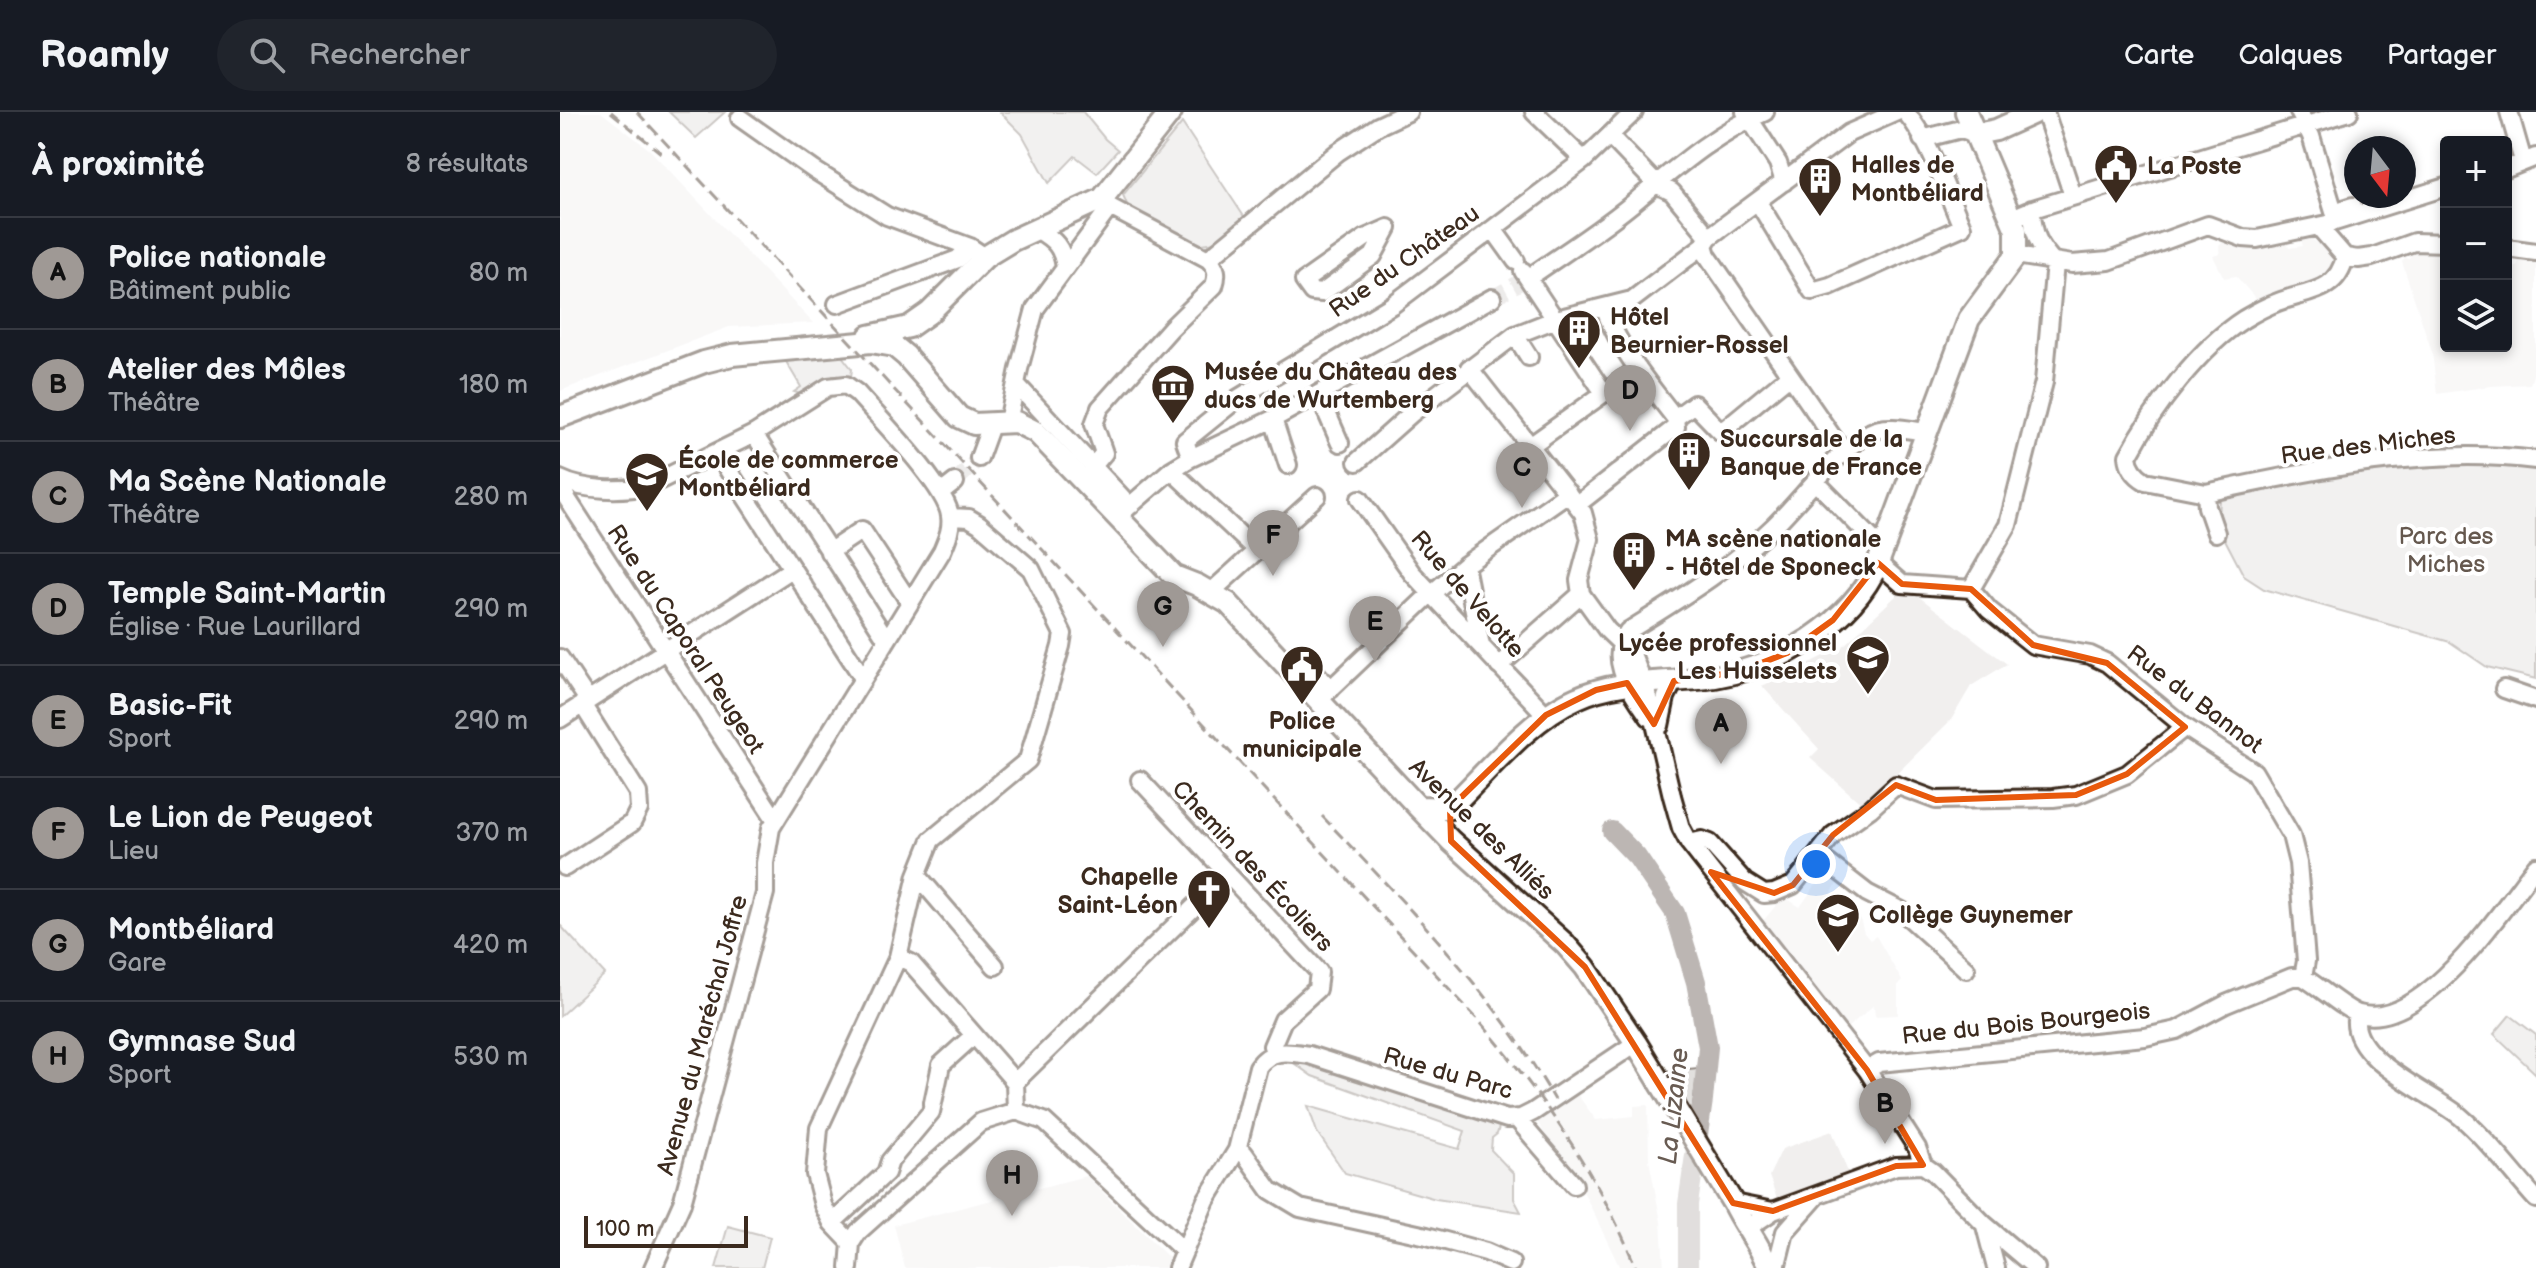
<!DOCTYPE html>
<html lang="fr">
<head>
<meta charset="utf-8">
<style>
  body { margin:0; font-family:"Balsamiq Sans",sans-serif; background:#20242c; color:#f1f3f6 }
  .controls { position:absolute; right:24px; top:24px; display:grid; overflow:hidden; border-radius:8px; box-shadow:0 4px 12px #0003 }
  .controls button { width:72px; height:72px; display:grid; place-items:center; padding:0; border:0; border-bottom:2px solid #363941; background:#171b24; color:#f1f3f6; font:40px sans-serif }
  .compass { position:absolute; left:1784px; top:24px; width:72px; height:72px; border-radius:50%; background:#171b24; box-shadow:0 4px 12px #0003; rotate:164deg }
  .scale { position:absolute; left:24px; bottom:20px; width:164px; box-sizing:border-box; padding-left:8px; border:4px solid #3b2a1e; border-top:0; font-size:22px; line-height:28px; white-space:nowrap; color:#3b2a1e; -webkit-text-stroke:6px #fff; paint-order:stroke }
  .you { position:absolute; left:1256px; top:752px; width:28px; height:28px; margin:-20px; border:6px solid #fff; border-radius:50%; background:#1a73e8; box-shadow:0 0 0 12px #1a73e833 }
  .badge { display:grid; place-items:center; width:52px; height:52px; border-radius:50%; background:#9f9995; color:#111; font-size:26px; font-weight:700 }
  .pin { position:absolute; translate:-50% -66px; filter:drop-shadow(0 2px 4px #0008) }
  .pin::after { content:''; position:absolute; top:42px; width:28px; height:24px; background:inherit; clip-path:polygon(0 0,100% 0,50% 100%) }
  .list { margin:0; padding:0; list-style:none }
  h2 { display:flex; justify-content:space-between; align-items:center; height:104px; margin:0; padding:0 32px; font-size:34px }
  h2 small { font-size:26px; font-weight:400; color:#9ea1a6 }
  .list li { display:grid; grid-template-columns:52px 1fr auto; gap:24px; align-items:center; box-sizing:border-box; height:112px; padding:0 32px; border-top:2px solid #363941 }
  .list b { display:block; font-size:30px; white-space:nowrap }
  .list p { margin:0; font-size:26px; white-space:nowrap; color:#9ea1a6 }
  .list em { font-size:26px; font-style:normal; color:#9ea1a6 }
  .icon { flex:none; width:44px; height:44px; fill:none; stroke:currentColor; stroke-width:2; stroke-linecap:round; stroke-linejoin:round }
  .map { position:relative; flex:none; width:1976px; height:1156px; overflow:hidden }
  header { display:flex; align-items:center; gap:48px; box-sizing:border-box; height:112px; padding:0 40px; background:#171b24; border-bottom:2px solid #363941 }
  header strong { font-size:38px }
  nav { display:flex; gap:44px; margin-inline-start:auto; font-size:28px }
  .search { width:560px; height:72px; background:#20242c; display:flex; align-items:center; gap:20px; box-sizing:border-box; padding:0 28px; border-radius:44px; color:#9ea1a6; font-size:30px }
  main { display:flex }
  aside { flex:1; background:#171b24 }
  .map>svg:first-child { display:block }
</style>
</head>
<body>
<header>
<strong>Roamly</strong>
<div class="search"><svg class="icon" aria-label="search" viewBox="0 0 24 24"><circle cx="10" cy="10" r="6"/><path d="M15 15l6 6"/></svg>Rechercher</div>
<nav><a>Carte</a><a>Calques</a><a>Partager</a></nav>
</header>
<main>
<aside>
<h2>À proximité<small>8 résultats</small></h2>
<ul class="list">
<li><span class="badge">A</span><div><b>Police nationale</b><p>Bâtiment public</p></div><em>80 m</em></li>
<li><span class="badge">B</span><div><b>Atelier des Môles</b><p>Théâtre</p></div><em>180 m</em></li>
<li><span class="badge">C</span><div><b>Ma Scène Nationale</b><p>Théâtre</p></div><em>280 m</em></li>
<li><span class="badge">D</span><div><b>Temple Saint-Martin</b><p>Église · Rue Laurillard</p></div><em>290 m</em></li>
<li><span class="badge">E</span><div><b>Basic-Fit</b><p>Sport</p></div><em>290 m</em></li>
<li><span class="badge">F</span><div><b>Le Lion de Peugeot</b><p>Lieu</p></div><em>370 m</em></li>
<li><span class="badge">G</span><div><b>Montbéliard</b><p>Gare</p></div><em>420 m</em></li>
<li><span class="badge">H</span><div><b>Gymnase Sud</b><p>Sport</p></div><em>530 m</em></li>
</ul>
</aside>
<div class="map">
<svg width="1976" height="1156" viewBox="0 0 1976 1156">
  <rect width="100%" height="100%" fill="#fff"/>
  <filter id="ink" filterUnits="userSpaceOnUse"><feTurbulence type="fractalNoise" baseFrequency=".0125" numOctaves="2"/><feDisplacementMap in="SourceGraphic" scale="16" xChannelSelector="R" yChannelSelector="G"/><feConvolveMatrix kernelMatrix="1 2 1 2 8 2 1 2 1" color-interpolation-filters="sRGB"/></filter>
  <g filter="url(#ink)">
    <path fill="#f1efee" d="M0,0H41L90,38L253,211L169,215L0,279Z
      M1752,127L1771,142L1775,157L1771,166L1701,193L1676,164L1664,166L1653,144L1660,142L1659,134L1662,131L1684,136L1727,130L1729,136L1743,134L1741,128Z
      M1886,134V234H1946V141L1954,154H1957L1959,148L1976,149V254L1970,272L1931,274L1877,282L1872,240L1842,150L1845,145L1849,147L1851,143L1847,140V136Z
      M1354,481L1447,552L1411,574L1391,608L1304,694L1250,646L1259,637L1202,574L1281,536L1338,482Z
      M1279,767L1270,784L1276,789L1279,784L1297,796L1304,821L1310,828L1316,824L1342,869L1338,873V903L1315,904L1314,893L1287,916L1232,852L1236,848L1223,834L1221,835L1203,809L1218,791L1229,788L1240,795L1255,774Z
      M1017,982L1036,1008L1074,1004V994L1088,993L1089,1048L1101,1110L1104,1156H1060L1025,1083L976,1008Z
      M1272,1019L1289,1063L1218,1089L1209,1064L1222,1037Z
      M526,1064L609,1146L606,1156H345L334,1113Z"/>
    <path fill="#e2e0de" stroke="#8e857e" stroke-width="2" d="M109,0H165L136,26Z
      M440,0H523L545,27L558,38L537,61L515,44L489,71L462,22Z
      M622,11L685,106L656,130L635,133L568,95L563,83Z
      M278,239L292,257L291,265L273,264V267L246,284L234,280L241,275L222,243Z
      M1868,351L1960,352L1976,355V567L1927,555L1890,530L1704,477L1684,464L1659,416L1660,382L1808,357Z
      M0,813L45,862L0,904Z
      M1950,903L1976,923V962L1934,922Z
      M734,946L940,1012L937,1022L932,1026L931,1038L954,1062V1087L961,1100L876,1087L785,1061L757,1020L748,994L899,1037L905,1019L752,964L731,949Z
      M1138,956L1132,1002L1105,959Z
      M168,1114L210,1125L202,1156H156Z"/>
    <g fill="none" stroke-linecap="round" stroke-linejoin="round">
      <path stroke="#bcb6b3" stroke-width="20" d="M1052,719L1077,745L1115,801L1136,870L1148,935L1143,988L1128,1092V1156"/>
      <path stroke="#d8d4d2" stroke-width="16" stroke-dasharray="16 8" stroke-linecap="butt" d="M932,186L968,166
        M395,370L419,346"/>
      <g stroke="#3b2a1e" stroke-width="22">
        <path id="minor" d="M974,0L1024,48
          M1185,0L1218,51L1224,70
          M1485,0L1513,84
          M1739,0L1751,24L1774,100L1793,94
          M1949,0L1963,49
          M180,6L254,58L327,104L410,135L425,145
          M1050,24L1096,72L1112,80L1149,125
          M1362,27L1401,17L1416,22
          M1946,57L1976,45
          M1198,90L1252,179L1270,174L1402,115C1388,83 1368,24 1345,0
          M1472,97C1472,120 1479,135 1495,151
          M1452,106L1476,96L1789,0
          M1758,114L1785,145L1798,147L1812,145L1854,130L1886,131
          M828,116L813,144L762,181L752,180L744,169L805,126Z
          M933,117L956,149
          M478,118C495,128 502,135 505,155
          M1144,133L1147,143L1283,340
          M1946,136L1976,140
          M1456,143L1512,152L1549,149L1648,113L1683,126L1697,127L1768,112L1886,75
          M648,147L778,40L818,14L848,0
          M963,159L1044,281
          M968,166C1005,140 1044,116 1078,87C1118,54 1157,20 1205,0
          M277,192L398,147L410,135
          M1045,196C1055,232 1092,276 1115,306
          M955,223L969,245
          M909,256L1023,401L1030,427L1019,468L1021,482L1047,518L1072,542L1089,586L1112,684L1121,716L1129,731L1307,958L1357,1036L1363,1053L1373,1060L1424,1112L1476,1156
          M456,272L570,394
          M759,283L780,331
          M713,307L728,353
          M448,310L459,257L475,197L550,95
          M194,322L327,528
          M970,334L1078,257
          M157,341L303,566
          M419,346L431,313
          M631,346L625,329L677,287L832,193L1024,48L1074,0
          M797,350L852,301L955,223L996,207L1072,188L1144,133L1149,125L1289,21L1337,0
          M533,354L544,341L534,312L540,296L611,216L654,174C658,162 657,155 648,147L550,95L542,87
          M611,358L696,438
          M0,367C24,379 62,379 88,374L194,322L268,275L286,273L297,281C318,305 387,375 390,404C392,417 387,427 382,439L211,716L205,751V781L122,1091L93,1156
          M5,370L4,381L8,388L215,707
          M1256,370L1323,438
          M381,381L395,370
          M1646,381C1752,358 1867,334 1976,348
          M800,387L852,461L986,603
          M1018,392L1116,315L1115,306L1134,292L1161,320L1229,264
          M557,405L611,358L631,346L713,307L932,186
          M1656,421L1647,395L1646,381L1585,369C1575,363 1569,355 1568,344C1593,297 1640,235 1684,207C1694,201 1707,194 1718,190C1747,179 1777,181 1785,145
          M269,440L302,418L350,491
          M1318,451L1342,472L1411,477L1429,498L1473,533L1530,543L1547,551L1625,615L1694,660L1731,723L1738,751L1746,849L1743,865
          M905,453L921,534
          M1411,477L1448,413L1484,270L1495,151
          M650,481L757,384
          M0,546L28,588
          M939,554L1021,482
          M729,555H750L771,577
          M1944,577L1976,588
          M760,587L864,488L905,453L1008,381
          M1089,605C1072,579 1046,549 1068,519C1119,487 1171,456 1214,414C1241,388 1279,336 1311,320C1326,312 1350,318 1366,320
          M0,607L232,457
          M1100,614L1106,585L1114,569
          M580,668L759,860L757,877L723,908L712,934L715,940
          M1129,731L1142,728L1150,731L1185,770L1204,782L1214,781L1233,773L1273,723L1310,697L1336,673L1376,688L1493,686L1516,683L1567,662L1625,615
          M1258,743L1307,781L1342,799L1406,857
          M5,755L72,711L79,697L78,681L22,592
          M357,763L435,854
          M338,845L351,851L455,970L456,999
          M1797,902C1785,946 1873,981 1901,1005C1928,1028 1952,1060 1976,1087
          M1307,958L1319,951L1585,925L1617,918L1666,892L1732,865H1743C1757,873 1787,899 1799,902C1862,920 1942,797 1976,754
          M455,970L668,762
          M957,1007L1014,1073
          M677,1038L684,1041L710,1078L740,1096L867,1124L926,1140L951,1151
          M1173,1091L1213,1099
          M272,1111L326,1061L330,1049L371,1000L381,953L413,924
          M1425,1114L1436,1156
          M1186,1117L1213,1099L1298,1068L1336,1054L1363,1053
          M291,1131L272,1111L263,1093L255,1062L259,1016L338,845L357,763L371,728L468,648L501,534L503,522L471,457L419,412L409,406L391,405
          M289,1156L291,1131L298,1120L421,1010L456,999L484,1009L623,1138
          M617,1156L646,1088L677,1038L698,955C711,936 728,940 749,943L947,1007L961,1006L973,1000L1076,931
          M1216,1156L1225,1120L1256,1085"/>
      </g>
      <g stroke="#3b2a1e" stroke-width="26">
        <path id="major" d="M1416,22L1436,18L1476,0
          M309,224L349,215L369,201L425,145L453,128L542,87L611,0
          M0,305L144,250L172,243L311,230L334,234L346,244L399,305L414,312L456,310L476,320L614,464L637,473L668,491L858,695L891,729L1005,832L1025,855L1076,931L1173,1091C1184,1114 1200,1133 1209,1156
          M858,695L890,696C927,660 969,607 1017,586C1061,566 1108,572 1155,565C1217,555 1292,511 1318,451L1409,207L1456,143V118L1406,0"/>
      </g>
      <use href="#minor" stroke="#fff" stroke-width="16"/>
      <use href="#major" stroke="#fff" stroke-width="20"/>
      <path stroke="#3b2a1e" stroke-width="3" stroke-dasharray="12 6" stroke-linecap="butt" d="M51,0L101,41
        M77,0L920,910C983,984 1040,1065 1076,1156
        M762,704C847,794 933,880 995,988"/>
    </g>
  </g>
  <path d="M0 0H1976V1156H0ZM1318,451L1342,472L1411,477L1473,533L1547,551L1625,615L1567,662L1516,683L1376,688L1336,673L1273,723L1233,773L1214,781L1151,760L1307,958L1363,1053L1336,1054L1213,1099L1173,1091L1025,855L891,729L890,696L986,603L1036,578L1067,571L1094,612L1114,569L1178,560L1227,541L1273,508Z" fill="#fff" fill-opacity=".55" fill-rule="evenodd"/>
  <path fill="none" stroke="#e8590c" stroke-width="6" stroke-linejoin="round" d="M1318,451L1342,472L1411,477L1473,533L1547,551L1625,615L1567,662L1516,683L1376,688L1336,673L1273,723L1233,773L1214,781L1151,760L1307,958L1363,1053L1336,1054L1213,1099L1173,1091L1025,855L891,729L890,696L986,603L1036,578L1067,571L1094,612L1114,569L1178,560L1227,541L1273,508Z"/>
  <defs>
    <g id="civic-pin" transform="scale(2.3)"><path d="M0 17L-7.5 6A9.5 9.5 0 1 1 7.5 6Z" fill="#3b2a1e" stroke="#fff"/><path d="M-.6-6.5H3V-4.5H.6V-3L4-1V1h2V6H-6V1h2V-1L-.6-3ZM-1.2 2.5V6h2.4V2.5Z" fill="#fff"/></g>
    <g id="building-pin" transform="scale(2.3)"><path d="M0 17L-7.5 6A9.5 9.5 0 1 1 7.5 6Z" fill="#3b2a1e" stroke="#fff"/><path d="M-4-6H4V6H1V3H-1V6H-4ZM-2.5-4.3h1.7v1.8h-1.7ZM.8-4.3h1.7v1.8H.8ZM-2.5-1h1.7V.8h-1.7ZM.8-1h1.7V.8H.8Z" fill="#fff"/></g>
    <g id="museum-pin" transform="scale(2.3)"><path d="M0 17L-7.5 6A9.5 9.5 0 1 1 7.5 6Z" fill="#3b2a1e" stroke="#fff"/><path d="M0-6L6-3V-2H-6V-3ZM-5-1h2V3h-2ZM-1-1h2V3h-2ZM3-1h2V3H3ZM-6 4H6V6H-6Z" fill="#fff"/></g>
    <g id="university-pin" transform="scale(2.3)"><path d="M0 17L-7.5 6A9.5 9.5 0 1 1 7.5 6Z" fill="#3b2a1e" stroke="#fff"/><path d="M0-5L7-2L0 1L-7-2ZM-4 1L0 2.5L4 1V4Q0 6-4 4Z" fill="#fff"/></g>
    <g id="school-pin" transform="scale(2.3)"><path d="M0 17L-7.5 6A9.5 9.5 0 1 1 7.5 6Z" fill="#3b2a1e" stroke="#fff"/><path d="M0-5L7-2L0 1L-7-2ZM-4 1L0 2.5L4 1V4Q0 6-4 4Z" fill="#fff"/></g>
    <g id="church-pin" transform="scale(2.3)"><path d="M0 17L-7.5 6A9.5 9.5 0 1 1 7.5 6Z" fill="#3b2a1e" stroke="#fff"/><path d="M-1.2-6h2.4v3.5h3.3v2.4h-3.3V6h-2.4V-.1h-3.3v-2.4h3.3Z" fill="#fff"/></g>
  </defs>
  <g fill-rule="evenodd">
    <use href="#civic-pin" x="1556" y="54"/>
    <use href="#building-pin" x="1260" y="67"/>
    <use href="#building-pin" x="1019" y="219"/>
    <use href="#museum-pin" x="613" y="274"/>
    <use href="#building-pin" x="1129" y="341"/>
    <use href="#university-pin" x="87" y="362"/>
    <use href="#building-pin" x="1074" y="441"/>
    <use href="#school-pin" x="1308" y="545"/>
    <use href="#civic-pin" x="742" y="555"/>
    <use href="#church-pin" x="649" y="779"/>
    <use href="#school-pin" x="1278" y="803"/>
  </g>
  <g text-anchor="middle" stroke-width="8" stroke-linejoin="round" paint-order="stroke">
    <g font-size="24" font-weight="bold" fill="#3b2a1e" stroke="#fff" text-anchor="start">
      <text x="1291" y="61">Halles de<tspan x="1291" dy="28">Montbéliard</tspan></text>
      <text x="1587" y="62">La Poste</text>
      <text x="1050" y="213">Hôtel<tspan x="1050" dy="28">Beurnier-Rossel</tspan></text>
      <text x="644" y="268">Musée du Château des<tspan x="644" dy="28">ducs de Wurtemberg</tspan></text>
      <text x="1160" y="335">Succursale de la<tspan x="1160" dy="28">Banque de France</tspan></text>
      <text x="118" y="356">École de commerce<tspan x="118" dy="28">Montbéliard</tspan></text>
      <text x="1105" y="435">MA scène nationale<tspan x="1105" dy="28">- Hôtel de Sponeck</tspan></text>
      <text x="1277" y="539" text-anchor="end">Lycée professionnel<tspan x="1277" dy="28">Les Huisselets</tspan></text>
      <text x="742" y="617" text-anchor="middle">Police<tspan x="742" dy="28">municipale</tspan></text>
      <text x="618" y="773" text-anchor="end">Chapelle<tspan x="618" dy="28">Saint-Léon</tspan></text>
      <text x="1309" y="811">Collège Guynemer</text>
    </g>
    <g font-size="24" fill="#3b2a1e" stroke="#fff">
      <text transform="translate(844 149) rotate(-35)" y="8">Rue du Château</text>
      <text transform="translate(1808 333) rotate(-7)" y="8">Rue des Miches</text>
      <text transform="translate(908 482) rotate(49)" y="8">Rue de Velotte</text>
      <text transform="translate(126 527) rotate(57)" y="8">Rue du Caporal Peugeot</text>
      <text transform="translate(1635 587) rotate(37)" y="8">Rue du Bannot</text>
      <text transform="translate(922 717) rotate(44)" y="8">Avenue des Alliés</text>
      <text transform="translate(693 754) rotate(47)" y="8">Chemin des Écoliers</text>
      <text transform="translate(1466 911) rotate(-6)" y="8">Rue du Bois Bourgeois</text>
      <text transform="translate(142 923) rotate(-75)" y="8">Avenue du Maréchal Joffre</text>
      <text transform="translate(888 961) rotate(16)" y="8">Rue du Parc</text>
    </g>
    <g font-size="24" fill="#65584e" stroke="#fff">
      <text x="1886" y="432">Parc des<tspan x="1886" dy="28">Miches</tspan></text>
    </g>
    <g font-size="26" font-style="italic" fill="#685b52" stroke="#fff">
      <text transform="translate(1113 994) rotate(-84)" y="9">La Lizaine</text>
    </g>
  </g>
</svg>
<div class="controls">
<button>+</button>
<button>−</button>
<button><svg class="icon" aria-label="layers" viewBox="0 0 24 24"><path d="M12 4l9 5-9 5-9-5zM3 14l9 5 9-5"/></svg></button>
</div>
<svg class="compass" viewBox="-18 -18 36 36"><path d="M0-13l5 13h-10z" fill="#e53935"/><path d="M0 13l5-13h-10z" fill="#9ea1a6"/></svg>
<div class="scale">100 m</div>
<div class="you"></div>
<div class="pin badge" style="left:1161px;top:652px">A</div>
<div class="pin badge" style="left:1325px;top:1032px">B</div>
<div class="pin badge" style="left:962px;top:396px">C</div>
<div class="pin badge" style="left:1070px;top:319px">D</div>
<div class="pin badge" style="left:815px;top:550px">E</div>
<div class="pin badge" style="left:713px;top:464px">F</div>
<div class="pin badge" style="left:603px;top:535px">G</div>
<div class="pin badge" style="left:452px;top:1104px">H</div>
</div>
</main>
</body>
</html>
